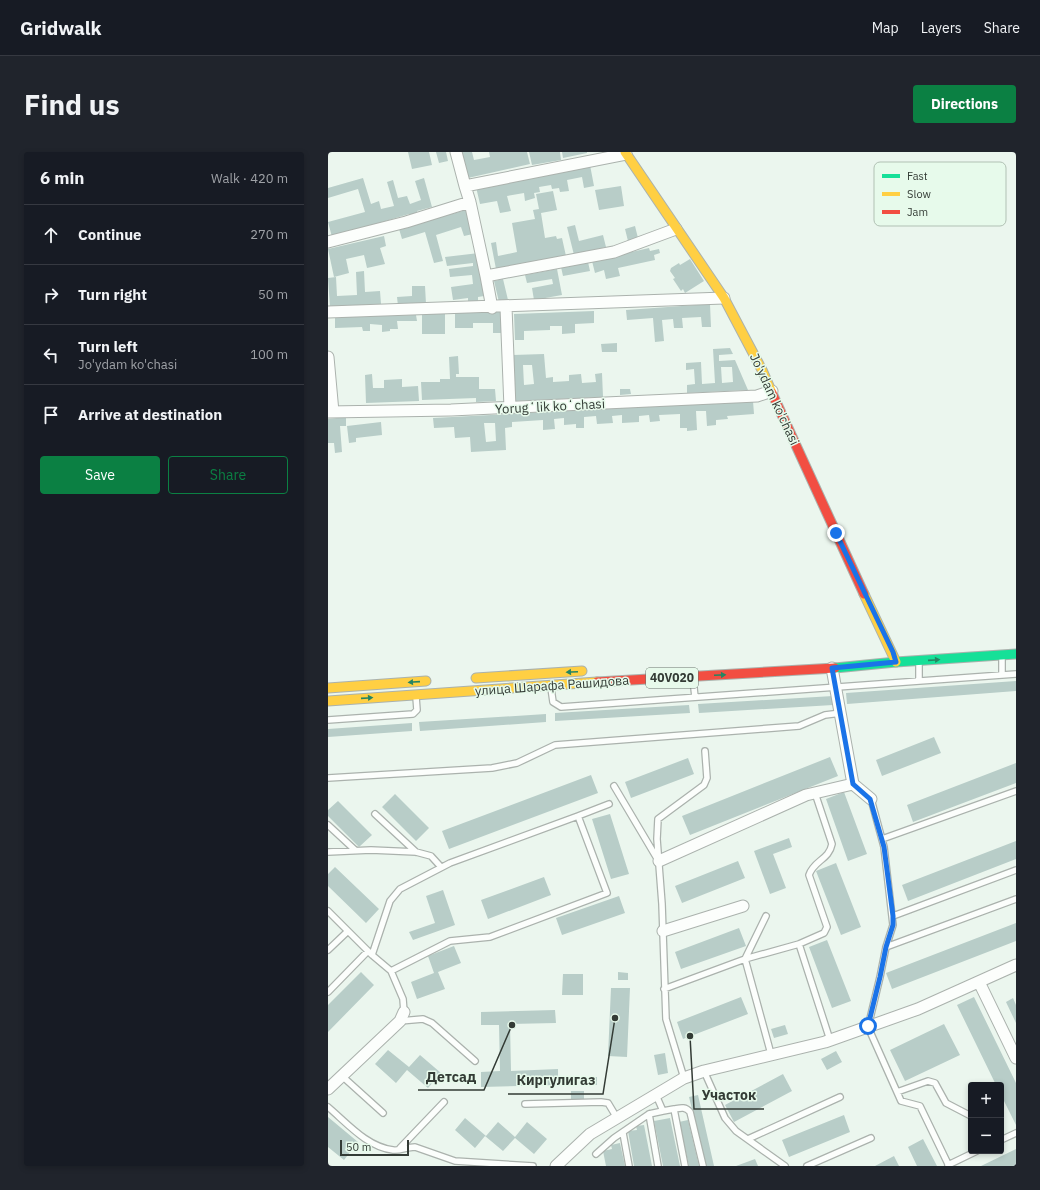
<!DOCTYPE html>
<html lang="en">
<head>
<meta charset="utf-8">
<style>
  body { margin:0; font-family:"IBM Plex Sans",sans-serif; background:#20242c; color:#f1f3f6 }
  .controls { position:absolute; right:12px; bottom:12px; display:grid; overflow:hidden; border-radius:4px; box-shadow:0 2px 6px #0003 }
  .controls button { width:36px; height:36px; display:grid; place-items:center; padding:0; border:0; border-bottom:1px solid #363941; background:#171b24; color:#f1f3f6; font:20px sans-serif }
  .scale { position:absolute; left:12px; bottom:10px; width:69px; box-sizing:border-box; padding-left:4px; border:2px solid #333b35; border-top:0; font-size:11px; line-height:14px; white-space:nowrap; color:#333b35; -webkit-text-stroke:3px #e7faeb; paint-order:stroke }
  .stop { position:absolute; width:12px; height:12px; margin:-9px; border:3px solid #1a73e8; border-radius:50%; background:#fff }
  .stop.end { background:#1a73e8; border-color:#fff; box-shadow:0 1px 4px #0008 }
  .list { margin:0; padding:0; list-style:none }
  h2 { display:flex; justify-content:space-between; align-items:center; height:52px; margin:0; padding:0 16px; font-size:17px }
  h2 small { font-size:13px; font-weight:400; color:#9ea1a6 }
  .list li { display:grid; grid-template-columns:26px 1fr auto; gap:12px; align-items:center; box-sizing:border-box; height:60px; padding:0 16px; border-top:1px solid #363941 }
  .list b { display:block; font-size:15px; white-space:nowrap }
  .list p { margin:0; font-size:13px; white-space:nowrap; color:#9ea1a6 }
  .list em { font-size:13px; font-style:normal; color:#9ea1a6 }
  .actions { display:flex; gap:8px; padding:12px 16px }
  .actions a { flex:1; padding:9px 0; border:1px solid #0b8043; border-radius:4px; text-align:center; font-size:14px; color:#0b8043 }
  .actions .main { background:#0b8043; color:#fff }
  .icon { flex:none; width:22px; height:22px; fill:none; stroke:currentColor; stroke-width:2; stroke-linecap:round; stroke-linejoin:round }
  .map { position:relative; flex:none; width:688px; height:1014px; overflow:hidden; border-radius:4px }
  header { display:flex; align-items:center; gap:24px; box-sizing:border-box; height:56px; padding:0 20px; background:#171b24; border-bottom:1px solid #363941 }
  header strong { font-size:19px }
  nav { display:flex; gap:22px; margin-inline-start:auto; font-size:14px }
  .intro { display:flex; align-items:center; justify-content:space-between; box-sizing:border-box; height:96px; padding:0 24px }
  h1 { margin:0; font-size:28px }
  .button { padding:10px 18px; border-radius:4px; background:#0b8043; color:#fff; font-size:14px; font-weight:700 }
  main { display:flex; gap:24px; padding:0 24px }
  aside { flex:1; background:#171b24; border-radius:4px; box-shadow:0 2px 6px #0003 }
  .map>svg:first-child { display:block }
</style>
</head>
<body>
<header>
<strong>Gridwalk</strong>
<nav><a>Map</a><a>Layers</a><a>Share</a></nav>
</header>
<div class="intro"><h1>Find us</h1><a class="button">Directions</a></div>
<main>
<aside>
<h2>6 min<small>Walk · 420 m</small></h2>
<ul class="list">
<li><svg class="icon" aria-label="ahead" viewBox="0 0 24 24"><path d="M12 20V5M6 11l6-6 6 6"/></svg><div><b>Continue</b></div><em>270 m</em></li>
<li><svg class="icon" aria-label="right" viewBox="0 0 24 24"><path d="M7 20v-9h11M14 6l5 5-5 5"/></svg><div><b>Turn right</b></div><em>50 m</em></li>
<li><svg class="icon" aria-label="left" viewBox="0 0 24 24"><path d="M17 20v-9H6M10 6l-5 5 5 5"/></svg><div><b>Turn left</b><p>Jo'ydam ko'chasi</p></div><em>100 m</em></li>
<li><svg class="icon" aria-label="arrive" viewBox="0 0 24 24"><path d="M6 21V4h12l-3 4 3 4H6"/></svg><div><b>Arrive at destination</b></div></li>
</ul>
<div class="actions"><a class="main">Save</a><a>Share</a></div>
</aside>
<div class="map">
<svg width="688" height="1014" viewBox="0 0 688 1014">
  <rect width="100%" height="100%" fill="#ebf6ee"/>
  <path fill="#b8cdc8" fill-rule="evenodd" d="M80,0H101L104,13L84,17Z
    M108,0H118L120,9L111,11Z
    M134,0H144L146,8L162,5L161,0H199L202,12L140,26Z
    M201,0H232L233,8L204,13Z
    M234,0H259V1L235,6Z
    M262,13L266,34L256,36L254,25L239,28L241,39L232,40L231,36L224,37L223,33L211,35L212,40L206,41L207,46L197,49L196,41L179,44L183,59L172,61L169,49L152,52L148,35Z
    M35,26L43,52L51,49L53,57L66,54L59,30L65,28L70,46L79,44L82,52L93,48L87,29L96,26L104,55L89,59L90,63L83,65L81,62L4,85L0,70L37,60L30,37L0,46V36Z
    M293,34L296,54L271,58L267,38Z
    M225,39L229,58L213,61L217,86L228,84L229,87L234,86L238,104L168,117L163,91L168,90L170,104L189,100L184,71L207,67L205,58L211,57L208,42Z
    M138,58L145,82L136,84L133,75L108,83L115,109L106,111L97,80L74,87L71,77Z
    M247,73L251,89L275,83L278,95L246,103L239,75Z
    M307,74L310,86L300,89L297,77Z
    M56,84L58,94L52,96L57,112L39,116L36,103L18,107L21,121L6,125L0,97Z
    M321,96L322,99L331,97L332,101L326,103L327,108L290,116L292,124L278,127L276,118L267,121L264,109Z
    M151,101L156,144L150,145V149L140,150V146L125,148L123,135L145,132L144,123L122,125L121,117L145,114V111L119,114L117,105Z
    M362,107L376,129L357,141L355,137L353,139L345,127L347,126L342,119L343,116L351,111L352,113Z
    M260,110L262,119L235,124L233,115Z
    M229,117L234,143L206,148L204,136L225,132L224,127L199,131L197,123Z
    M36,119L37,140L52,139L53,152L2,155L0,126L8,125L9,144L29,143L28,120Z
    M175,127L180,148L171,150L166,129Z
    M84,134H97L98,152L70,154L69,145L84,144Z
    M382,152L383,175H374L373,165L354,166L355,176H346L345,167L334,168L336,189L327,190L325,166L299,168L298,158Z
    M176,158V181H165V171H145V176H127V159Z
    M266,159V171L247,172V181L234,182V174H222V178L196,179V188H187L186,162Z
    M94,161H117V182H94Z
    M88,163L89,169H69L70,177H62V179L54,180V173L42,172V179H35L34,175L7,176V165Z
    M289,191V200H274L273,192Z
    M402,196L405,202L391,203V209L407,208L420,238L359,241V233L367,232L366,217L358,218V211L373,210L374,232L387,231L385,197ZM393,215H404L405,230L394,231Z
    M216,202L218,226L225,225V230L241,229V223L253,222L254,231L268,230L267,222L274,221L275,245L187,249L185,203ZM195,213H204L206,232L196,233Z
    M130,204L131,222H128V225H151V237H167L168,249L148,250V246L94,248L93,230H112V227H122L121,205Z
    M44,222L45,236H56V228L74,227V235L90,234L91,249L38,251L37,223Z
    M292,237H302L303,242L292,243Z
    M425,249L426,262L399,264L400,267L388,268V273L379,274L378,259H368L369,278L359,279V276H352V262L331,263L332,269L322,270L321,263L311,264V270L294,271V263L284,264L285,271L269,272L268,264L256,265V276H248V272L236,273V266L226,267L227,277L215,278V268L184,270V275L177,276L178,298L143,300L142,285L127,286L126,275L106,276L105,266ZM156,271H167L168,289L158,290Z
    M18,265V274H12L14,300L7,301L6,291H0V267Z
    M53,270L54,283L28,286V290L21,291L19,274Z
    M688,529V539L519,552L518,541Z
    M505,544V553L371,561L370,552Z
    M361,553L362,561L227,569V561Z
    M218,562V570L92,579L91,570Z
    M84,571V579L0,585V577Z
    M606,585L613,601L554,624L548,608Z
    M502,605L510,624L362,683L354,664Z
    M360,606L366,622L303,646L297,630Z
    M688,611V631L585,670L579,653Z
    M263,623L270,641L121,697L114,679Z
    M516,640L539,702L520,709L498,647Z
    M67,642L101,676L88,689L54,655Z
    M10,649L44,683L31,695L0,664V658Z
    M282,662L301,722L283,727L264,667Z
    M461,686L464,695L445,702L458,736L442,742L426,699Z
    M688,689V707L580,749L574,733Z
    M410,709L417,726L354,751L347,734Z
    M508,711L533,775L513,783L488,719Z
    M7,715L51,757L38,771L0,734V722Z
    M216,725L223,743L160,767L153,748Z
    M115,738L127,773L85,788L81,780L107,771L98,744Z
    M291,744L297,761L234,783L228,766Z
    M688,771V789L564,837L558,821Z
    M411,776L418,794L353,817L347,800Z
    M499,788L523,849L504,856L481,795Z
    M126,794L133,811L110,820L117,837L89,847L83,830L106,821L100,804Z
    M33,820L46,833L0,880V853Z
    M290,820L300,821V828H290Z
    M235,822H255V843H234Z
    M283,836H302L299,905L280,904Z
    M413,845L420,862L355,887L349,870Z
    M646,845L688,931V973L673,943V933H668L629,853Z
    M685,846L688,853V871L678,850Z
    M227,858L228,871L182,872L183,919L230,917V933L153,935V920L172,919L171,873H153V860Z
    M616,872L632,903L577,929L562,898Z
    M457,873L460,882L446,886L443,877Z
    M60,898L81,915L92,903L113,921L100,936L79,918L68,931L47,912Z
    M508,899L514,910L499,918L493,907Z
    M337,901L340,921L330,923L326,903Z
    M455,922L464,939L406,970L397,953Z
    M262,925H269V933H262Z
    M243,939H256V949L243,950Z
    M370,943L386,1014H378L361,945Z
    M516,963L522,980L461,1005L454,988Z
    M0,965L30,990L16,1008L0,995Z
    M137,966L158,984L170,970L187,985L199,970L219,987L206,1002L187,986L175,999L157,984L147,996L127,978Z
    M342,966L352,1014H335L326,969Z
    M360,968L371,1014H361L351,970Z
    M316,973L324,1014H306L300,979L309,978L308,974Z
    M595,987L609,1014H589L580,995Z
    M292,991L297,1014H278L275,999L284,997L283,993Z
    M688,997V1014H653Z
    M566,1004L571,1014H547Z
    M427,1007L430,1014H408Z"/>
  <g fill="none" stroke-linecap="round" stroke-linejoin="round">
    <g stroke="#abb2ad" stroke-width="8">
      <path id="lane" d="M674,505V523
        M591,511V529
        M365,527L367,545
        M223,536L225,550L233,555L688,522
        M0,568L85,562L89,558L88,545
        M0,626L164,616L189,611L227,593L471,574L497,563L513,561
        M286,634L330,708
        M543,647L556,695L565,773L558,795L552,825L540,875L573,949L592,954L621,1014
        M47,662L88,700
        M250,664L281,652
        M0,673L27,698
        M554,687L688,639
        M0,700L43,698L88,700L103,704L113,715
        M0,759L44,803
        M438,764L417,807L443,902
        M565,764L688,718
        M471,792L502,888
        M558,795L688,747
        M0,798L20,779
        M63,819L44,803L62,749L72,737L122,711L250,664L279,741L162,785L122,789L63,819L75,847L76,860
        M336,837L417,807L471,792L496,781L499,775L481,723C486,708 501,708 504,692L487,641
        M0,840L40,799
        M72,869L95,867L104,871L147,909
        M376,919L397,966L408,979L457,1014
        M14,924L55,961
        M356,926L338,867L334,752L329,687L330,667L376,633L379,626L377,599
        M569,940L600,929L607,931L618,951L643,964
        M328,943L335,959L346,957L357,1014
        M197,952L273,950L280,951L289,966
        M0,955C19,971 39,995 65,998C72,999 79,995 87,995L127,1009L205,1014
        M346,957C352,956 357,954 362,960L375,1014
        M295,981L301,1014
        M420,987L512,945
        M673,988L688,981
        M72,996L116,950
        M268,1002L286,986L321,962
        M620,1013L649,999
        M330,1014L321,962L335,959
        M479,1014L543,986"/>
    </g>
    <g stroke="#abb2ad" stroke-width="13">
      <path id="street" d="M128,0L137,34
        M142,50L158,124
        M0,90L78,70L142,50L137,34L298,2
        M178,155L182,256
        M164,156L158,124L286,100L348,77
        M0,160L396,146
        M0,205L5,260
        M0,260L123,258L429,244L444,239
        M504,516L525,632
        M331,709L478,643L525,632L543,647
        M335,779L415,754
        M651,830L688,906
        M0,937L72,869L76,860
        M228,1014L262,982L356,926L376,919L497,890L590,857L688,813"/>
    </g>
    <g stroke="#abb2ad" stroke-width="11">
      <path id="fast" d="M507,516L568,510L688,502"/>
    </g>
    <g stroke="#abb2ad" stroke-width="11">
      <path id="slow" d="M297,0L396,146L434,218L444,241
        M536,442L568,510
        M148,526L254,519
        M0,536L98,529
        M0,549L269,530"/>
    </g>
    <g stroke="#abb2ad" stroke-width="11">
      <path id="jam" d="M444,241L536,442
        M269,530L507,516"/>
    </g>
    <use href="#lane" stroke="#fcfefc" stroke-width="5.5"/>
    <use href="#street" stroke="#fcfefc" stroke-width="11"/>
    <use href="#fast" stroke="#16e098" stroke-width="9"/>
    <use href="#slow" stroke="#ffcf43" stroke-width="9"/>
    <use href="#jam" stroke="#f24e42" stroke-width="9"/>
  </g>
  <defs><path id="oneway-solid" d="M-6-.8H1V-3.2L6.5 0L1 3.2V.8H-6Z"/></defs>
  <g fill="#268562">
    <use href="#oneway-solid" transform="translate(606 508) rotate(-4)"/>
    <use href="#oneway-solid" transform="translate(244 520) rotate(177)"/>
    <use href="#oneway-solid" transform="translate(392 523) rotate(-3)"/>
    <use href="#oneway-solid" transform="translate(86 530) rotate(176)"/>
    <use href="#oneway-solid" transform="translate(39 546) rotate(-4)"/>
  </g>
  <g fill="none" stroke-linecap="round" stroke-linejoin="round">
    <path stroke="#1a73e8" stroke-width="5" d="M508,381L565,500L568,510L504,516L525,632L542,647L556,695L565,764V773L558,795L552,825L540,874"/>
  </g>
  <g text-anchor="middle" stroke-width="3" stroke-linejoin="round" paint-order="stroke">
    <rect fill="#e7faeb" stroke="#69746c" stroke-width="1" x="318" y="516" width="52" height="20" rx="3"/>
    <g font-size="12" font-weight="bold" fill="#333b35">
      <text x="344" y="530">40V020</text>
    </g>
    <g font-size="13" fill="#333b35" stroke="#e7faeb">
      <text transform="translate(447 247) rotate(65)" y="5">Jo'ydam ko'chasi</text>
      <text transform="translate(222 254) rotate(-3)" y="5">Yorugʻlik koʻchasi</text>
      <text transform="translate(224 533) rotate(-4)" y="5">улица Шарафа Рашидова</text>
    </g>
  </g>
  <rect x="546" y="10" width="132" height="64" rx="6" fill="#e7faeb" stroke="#b1c1b4" stroke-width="1"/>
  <rect x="554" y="22" width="18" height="4" fill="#16e098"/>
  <rect x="554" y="40" width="18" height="4" fill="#ffcf43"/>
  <rect x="554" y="58" width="18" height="4" fill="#f24e42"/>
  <g font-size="11" fill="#333b35">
    <text x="579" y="28">Fast</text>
    <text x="579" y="46">Slow</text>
    <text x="579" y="64">Jam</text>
  </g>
  <path fill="none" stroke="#333b35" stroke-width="1.5" d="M184 873L156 938H90M287 866L275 942H180M362 884L366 957H436"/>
  <g fill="#333b35" stroke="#e7faeb" stroke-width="1.5">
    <circle cx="184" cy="873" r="4"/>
    <circle cx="287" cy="866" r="4"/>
    <circle cx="362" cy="884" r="4"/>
  </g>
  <g font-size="14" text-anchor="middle" font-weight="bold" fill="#333b35" stroke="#e7faeb" stroke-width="3" stroke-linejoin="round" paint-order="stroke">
    <text x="123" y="930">Детсад</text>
    <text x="228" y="933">Киргулигаз</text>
    <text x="401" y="948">Участок</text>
  </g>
</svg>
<div class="controls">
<button>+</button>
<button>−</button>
</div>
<div class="scale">50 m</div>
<div class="stop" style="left:540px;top:874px"></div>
<div class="stop end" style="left:508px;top:381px"></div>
</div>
</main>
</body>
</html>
